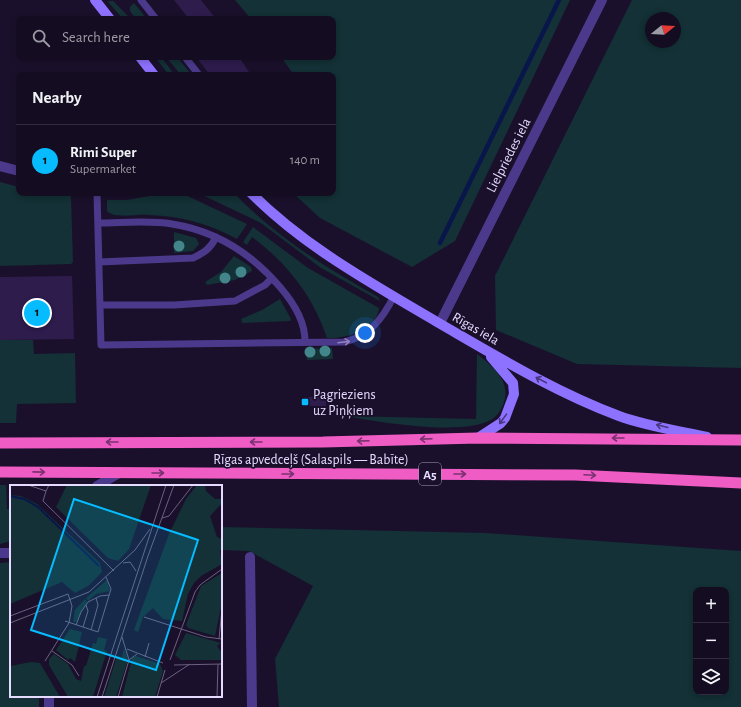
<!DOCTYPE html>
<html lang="en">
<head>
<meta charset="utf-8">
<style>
  body { margin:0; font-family:"Alegreya Sans",sans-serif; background:#1d1529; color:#f1f3f6 }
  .controls { position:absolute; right:12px; bottom:12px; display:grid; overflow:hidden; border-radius:8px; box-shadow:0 2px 6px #0003 }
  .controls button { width:36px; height:36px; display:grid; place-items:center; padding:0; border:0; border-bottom:1px solid #332c3e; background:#140c20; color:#f1f3f6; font:20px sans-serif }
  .compass { position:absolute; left:645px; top:12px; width:36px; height:36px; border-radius:50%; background:#140c20; box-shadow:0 2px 6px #0003; rotate:72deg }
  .you { position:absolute; left:365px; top:333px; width:14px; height:14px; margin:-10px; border:3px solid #fff; border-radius:50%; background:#1a73e8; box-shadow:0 0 0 6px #1a73e833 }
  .badge { display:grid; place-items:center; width:26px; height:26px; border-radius:50%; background:#07bbff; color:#111; font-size:13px; font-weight:700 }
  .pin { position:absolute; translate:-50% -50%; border:2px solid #fff; box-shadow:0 1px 4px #0006 }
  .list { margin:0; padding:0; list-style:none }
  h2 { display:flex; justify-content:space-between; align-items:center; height:52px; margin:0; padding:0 16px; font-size:17px }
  h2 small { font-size:13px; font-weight:400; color:#9d9ba5 }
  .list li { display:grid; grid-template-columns:26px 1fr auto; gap:12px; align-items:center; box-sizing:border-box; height:72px; padding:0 16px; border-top:1px solid #332c3e }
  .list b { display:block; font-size:15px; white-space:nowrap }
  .list p { margin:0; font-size:13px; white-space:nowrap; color:#9d9ba5 }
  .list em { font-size:13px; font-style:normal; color:#9d9ba5 }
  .icon { flex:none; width:22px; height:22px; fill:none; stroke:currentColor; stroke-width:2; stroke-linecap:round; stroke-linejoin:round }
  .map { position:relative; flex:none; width:741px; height:707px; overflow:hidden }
  .search { position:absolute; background:#140c20; box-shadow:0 2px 6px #0003; left:16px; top:16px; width:320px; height:44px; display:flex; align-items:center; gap:10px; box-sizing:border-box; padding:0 14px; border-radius:8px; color:#9d9ba5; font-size:15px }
  .panel { position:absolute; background:#140c20; box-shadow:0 2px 6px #0003; left:16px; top:72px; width:320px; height:124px; border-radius:8px }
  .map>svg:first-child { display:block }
</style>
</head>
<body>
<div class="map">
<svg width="741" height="707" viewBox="0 0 741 707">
  <rect width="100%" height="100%" fill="#1a102b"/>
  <path fill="#133136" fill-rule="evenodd" d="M235,0H570L455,241L412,267L320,218L293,193H333V75H294L281,57H333V19H251Z
    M632,0H741V368L577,364L496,330L495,276ZM651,18H675V42H651Z
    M110,1H113L131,19H123L108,2Z
    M134,3L147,19H136L130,11V7Z
    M155,57H161L175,75H169Z
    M166,57H177L192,75H181Z
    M0,182L19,187V193L70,195L71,197L73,262L71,264L0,266Z
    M166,193H181L247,224L237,239C210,224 180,216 149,215C138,214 113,219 107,211V200H127Z
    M198,193H234C276,237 325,267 378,297L380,301L321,268L261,223Z
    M253,227L308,268L379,308C377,330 346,339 327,338C313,296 287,263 252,237L247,245L243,242Z
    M174,232L196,238L199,244L193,251L174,253Z
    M234,256L251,267L252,271L235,280L207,285L205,282L221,272Z
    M280,299L291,319L290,321L242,323L241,319L262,310Z
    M0,340H33L34,354L75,353L76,403L17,404L16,423H0Z
    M332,348L333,359L307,360L306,349Z
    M477,354C490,364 509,379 505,398C504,405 500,412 495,417C471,438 377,422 346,416L476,419Z
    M71,484L72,486H17V485Z
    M0,485H6L7,509H11V541L0,544Z
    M221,527L485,533L741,551V707H279L275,659L313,586L249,551L221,550ZM696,590H726V692H696Z
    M11,562V696H39V707H0V563Z"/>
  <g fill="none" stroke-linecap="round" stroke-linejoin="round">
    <path stroke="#09164b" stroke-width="4.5" d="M440,243L559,0"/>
  </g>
  <path fill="#2e1c4d" d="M174,0H201L216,19H189Z
    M196,57H239L251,75H210Z
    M72,276L74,339L0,340V277Z
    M305,397H326V406H305Z"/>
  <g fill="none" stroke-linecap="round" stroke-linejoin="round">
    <path stroke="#4b3a8b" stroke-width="7" d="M141,0L156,19
      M185,57L199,75
      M97,193L101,345L344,342C369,337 383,318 394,296
      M98,223C122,223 149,220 172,224C216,231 252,254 280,287C293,302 305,322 305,341
      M99,262L193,258C204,253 211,248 216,237
      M100,305H174L235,301L265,285L272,278"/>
    <path stroke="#4b3a8b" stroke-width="10" d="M0,166L19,171
      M440,323L602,0
      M97,486L119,473
      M0,553H11
      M250,557L252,707
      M49,707V696"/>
    <path stroke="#8d72ff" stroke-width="10" d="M95,0L110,19
      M140,57L154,75
      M251,193C305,247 371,283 437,322C496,356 555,392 619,416C646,426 679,431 707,437
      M478,438L501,423L505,418L514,394L513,383L491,357"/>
    <path stroke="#ef5cc4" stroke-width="11" d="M0,443L323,442L478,438L741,440
      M0,472L575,475L741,483"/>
  </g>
  <g fill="#42858b">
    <circle cx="179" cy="246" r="5.5"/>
    <circle cx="241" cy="272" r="5.5"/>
    <circle cx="225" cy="278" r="5.5"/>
    <circle cx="325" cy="351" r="5.5"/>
    <circle cx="310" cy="352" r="5.5"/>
  </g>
  <defs><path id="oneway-shaft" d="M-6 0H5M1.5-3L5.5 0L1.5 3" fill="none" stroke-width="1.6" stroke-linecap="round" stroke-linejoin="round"/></defs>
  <use stroke="#9082bf" href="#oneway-shaft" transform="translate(344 342) rotate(-7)"/>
  <g stroke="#483780">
    <use href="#oneway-shaft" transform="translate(541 380) rotate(-152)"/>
    <use href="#oneway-shaft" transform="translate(503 419) rotate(126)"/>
    <use href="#oneway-shaft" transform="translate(662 426) rotate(-166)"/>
  </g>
  <g stroke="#7a3270">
    <use href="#oneway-shaft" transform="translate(618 438) rotate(-180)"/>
    <use href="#oneway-shaft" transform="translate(426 439) rotate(178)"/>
    <use href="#oneway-shaft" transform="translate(363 441) rotate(178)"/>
    <use href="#oneway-shaft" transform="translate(112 442) rotate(-180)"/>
    <use href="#oneway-shaft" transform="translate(256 442) rotate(-180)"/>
    <use href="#oneway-shaft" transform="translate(39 472) rotate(1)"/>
    <use href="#oneway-shaft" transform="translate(158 473)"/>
    <use href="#oneway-shaft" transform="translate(288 474)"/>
    <use href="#oneway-shaft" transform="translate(460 474)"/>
    <use href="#oneway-shaft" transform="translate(590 475) rotate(3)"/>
  </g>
  <rect fill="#07bbff" stroke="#1a102b" stroke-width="1.5" x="301" y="398" width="8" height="8" rx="2"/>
  <g text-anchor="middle" stroke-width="3.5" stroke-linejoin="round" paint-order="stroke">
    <rect fill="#1a102b" stroke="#a89ebf" stroke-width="1" x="419" y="463" width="22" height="22" rx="3"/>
    <g font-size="13" font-weight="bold" fill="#e5dbff">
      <text x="430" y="479">A5</text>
    </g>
    <g font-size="14" fill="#e5dbff" stroke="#1a102b">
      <text transform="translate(508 155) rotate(-63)" y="5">Lielpriedes iela</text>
      <text transform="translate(476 328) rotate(30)" y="5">Rīgas iela</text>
      <text x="311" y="464">Rīgas apvedceļš (Salaspils — Babīte)</text>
    </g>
    <g font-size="14" fill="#e5dbff" stroke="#1a102b" text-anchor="start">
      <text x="313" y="399">Pagrieziens<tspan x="313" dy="16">uz Piņķiem</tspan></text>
    </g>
  </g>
  <g transform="translate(10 485)">
    <rect width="212" height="212" fill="#1a102b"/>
    <path d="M57,0H141L119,64L108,76L98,73L46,22ZM187,0H195L196,6L205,14H212V18L200,31L207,52L212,54V64L210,66L212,79L191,91L184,98L178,109L172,136L153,134L143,123L133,132L128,147L124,145L159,49L176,14ZM0,10L11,11L27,19L90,78L92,87L78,101L65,108L52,97L0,119ZM212,88V118L205,151L178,143L176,140L191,101ZM97,95L100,106L86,109L78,116L76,113ZM75,114L77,117L66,137H63L65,125ZM60,144L72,147L65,177L60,173L58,175L46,165ZM176,148L211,158L207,161L212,168V175H171L165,170ZM88,152L97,154L94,165L97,166L83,212H58L39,180V174L44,169L58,179L66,194L71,196L74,181H76L83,158L86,159ZM114,163L118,175L106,212H94L107,171L112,172ZM126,171L150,179L153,186L145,212H112L122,173ZM21,177L30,178L50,212H0V181Z" fill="#133136"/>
    <path fill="none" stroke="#09164b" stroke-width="2" d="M0,11L14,14L28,22L89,81"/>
    <path fill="none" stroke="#6b6180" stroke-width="1" d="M18,0L36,6L39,0M36,6L33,16L104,86M152,33L159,31L183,0M113,78L120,77L126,86M0,131L58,109L62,121L59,138L35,176M134,132L196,152L212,154M55,136L88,147L101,104L96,92M0,138L79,107L125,65L140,44M66,140L71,127L78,117L90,111L99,110M73,142L78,126L76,120M81,145L88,120L86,113M112,152L119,175M209,154L212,124M117,164L153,178M42,166L62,180L69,191M135,172L139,158M160,175L185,107L190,100L212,84M164,180L212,179M151,198L180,179M87,212L156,0M92,212L138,71L164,0M108,212L119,175L127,169M147,212L155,185M207,212L208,179"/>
    <path fill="#07bbff" fill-opacity="0.15" stroke="#07bbff" stroke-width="2" d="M64,14L188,55L146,185L21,145Z"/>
    <rect width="212" height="212" fill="none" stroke="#e5dbff" stroke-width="2"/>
  </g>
</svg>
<div class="controls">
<button>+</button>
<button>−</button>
<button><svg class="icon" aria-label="layers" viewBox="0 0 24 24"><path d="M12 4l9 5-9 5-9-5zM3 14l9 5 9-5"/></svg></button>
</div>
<svg class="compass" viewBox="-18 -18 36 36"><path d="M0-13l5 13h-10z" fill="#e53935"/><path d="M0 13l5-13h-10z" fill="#9d9ba5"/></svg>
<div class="you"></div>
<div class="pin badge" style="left:37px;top:313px">1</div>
<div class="search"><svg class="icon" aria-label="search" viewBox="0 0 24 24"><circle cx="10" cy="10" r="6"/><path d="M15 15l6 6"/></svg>Search here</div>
<section class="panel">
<h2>Nearby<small></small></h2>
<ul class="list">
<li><span class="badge">1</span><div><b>Rimi Super</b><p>Supermarket</p></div><em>140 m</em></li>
</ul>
</section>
</div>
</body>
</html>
